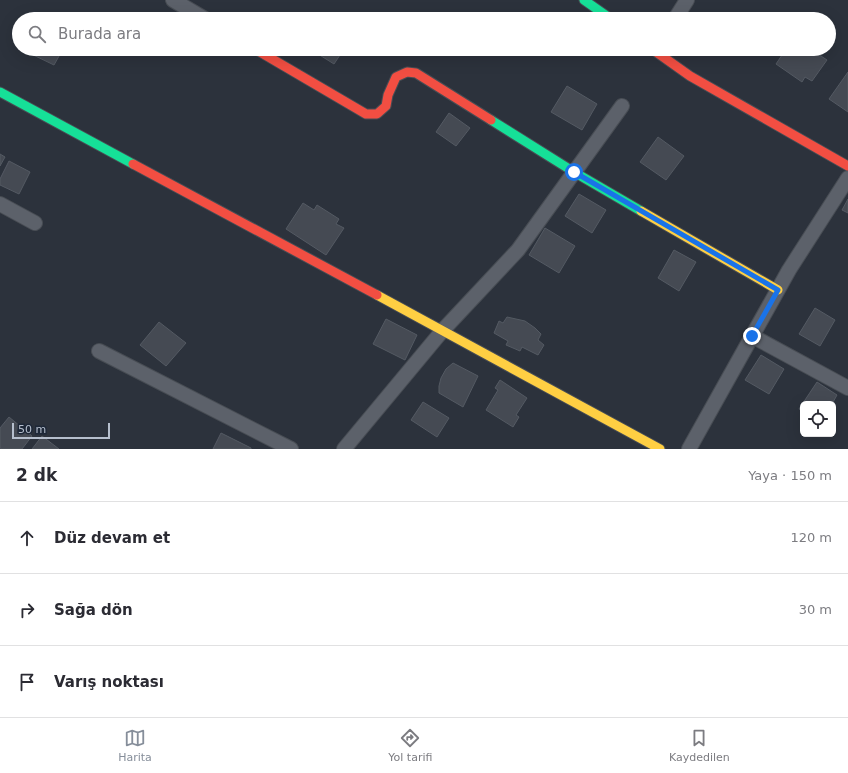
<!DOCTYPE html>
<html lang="tr">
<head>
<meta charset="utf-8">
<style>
  body { margin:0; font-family:"DejaVu Sans",sans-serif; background:#f2f2f3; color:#2b2b33 }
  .controls { position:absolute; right:12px; bottom:12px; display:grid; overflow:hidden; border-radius:6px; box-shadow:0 4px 16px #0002 }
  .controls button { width:36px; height:36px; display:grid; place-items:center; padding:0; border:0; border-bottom:1px solid #e1e1e2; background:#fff; color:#2b2b33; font:20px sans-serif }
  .scale { position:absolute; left:12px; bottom:10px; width:98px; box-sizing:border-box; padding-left:4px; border:2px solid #b6bfcd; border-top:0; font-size:11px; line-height:14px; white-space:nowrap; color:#b6bfcd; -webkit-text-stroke:3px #1e2838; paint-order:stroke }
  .stop { position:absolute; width:12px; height:12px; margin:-9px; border:3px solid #1a73e8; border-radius:50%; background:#fff }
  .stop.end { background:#1a73e8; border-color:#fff; box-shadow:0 1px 4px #0008 }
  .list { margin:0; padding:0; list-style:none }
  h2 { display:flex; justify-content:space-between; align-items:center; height:52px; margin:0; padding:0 16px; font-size:17px }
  h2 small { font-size:13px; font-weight:400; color:#7c7c81 }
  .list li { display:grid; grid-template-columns:26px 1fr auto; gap:12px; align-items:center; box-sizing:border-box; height:72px; padding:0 16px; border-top:1px solid #e1e1e2 }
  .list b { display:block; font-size:15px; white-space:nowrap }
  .list em { font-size:13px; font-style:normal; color:#7c7c81 }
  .icon { flex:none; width:22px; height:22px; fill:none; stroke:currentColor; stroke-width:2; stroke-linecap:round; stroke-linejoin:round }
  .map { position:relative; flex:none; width:848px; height:449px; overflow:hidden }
  .search { position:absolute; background:#fff; box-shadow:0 4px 16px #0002; left:12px; right:12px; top:12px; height:44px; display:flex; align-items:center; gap:10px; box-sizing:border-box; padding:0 14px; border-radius:22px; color:#7c7c81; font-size:15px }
  .sheet { height:268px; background:#fff }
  nav { display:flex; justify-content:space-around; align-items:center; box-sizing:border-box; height:56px; border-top:1px solid #e1e1e2; background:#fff; font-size:11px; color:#7c7c81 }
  nav a { display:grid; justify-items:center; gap:2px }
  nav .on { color:#868e9a }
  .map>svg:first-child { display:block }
</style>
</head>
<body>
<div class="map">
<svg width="848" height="449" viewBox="0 0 848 449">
  <rect width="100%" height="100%" fill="#2c323c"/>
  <path fill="#454a53" stroke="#545a63" d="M29,49H63L54,65L27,52Z
    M310,49H344L334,64Z
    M786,49H819L821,50L818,54L827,60L812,81L805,77L802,82L776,64Z
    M848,72V112L829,99Z
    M567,86L597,104L582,130L551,112Z
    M449,113L470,128L456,146L436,132Z
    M658,137L684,156L666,180L640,162Z
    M0,154L5,157L0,166Z
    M9,161L30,172L19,194L0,185V179Z
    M579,194L606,210L592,233L565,216Z
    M848,199V213L842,210Z
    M303,203L314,210L317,205L339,219L336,224L344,228L326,255L286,229Z
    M545,228L575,246L559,273L529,255Z
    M674,250L696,262L679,291L658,278Z
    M815,308L835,320L820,346L799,334Z
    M507,317L525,321L535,328L541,334L538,340L544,345L538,355L522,347L520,351L506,345L508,341L494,333L499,321L503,323Z
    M386,319L417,335L405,360L373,344Z
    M159,322L186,343L166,366L140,345Z
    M761,355L784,369L769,394L745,380Z
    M453,363L478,376L463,407L439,393V386L441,378L446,369Z
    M500,380L527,398L516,415L519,417L513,427L486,410L498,390L495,388Z
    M817,382L837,395L832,404H803V411L799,409Z
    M423,402L449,418L437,437L411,420Z
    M9,417L32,436L22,449H2L0,448V428Z
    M221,433L251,448V449H213Z
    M42,436L59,449H32Z"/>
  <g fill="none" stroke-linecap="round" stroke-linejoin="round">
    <g stroke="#484d54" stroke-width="16">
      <path id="street" d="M173,0L205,19
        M675,19L687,0
        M0,204L35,223
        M752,336L848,388
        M99,351L291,449
        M344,449L443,330L518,250L622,106
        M689,449L789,270L848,178"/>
    </g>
    <g stroke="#484d54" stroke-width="11">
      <path id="fast" d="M584,0L611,19
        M0,92L133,164
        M491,120L574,172L641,211"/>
    </g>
    <g stroke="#484d54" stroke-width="11">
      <path id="slow" d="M641,211L778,290
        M377,295L660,449"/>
    </g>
    <g stroke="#484d54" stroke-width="11">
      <path id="jam" d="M255,49L366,114H377L386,106L388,95L396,77L407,72L416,73L491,120
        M652,49L690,76L848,166
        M133,164L377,295"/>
    </g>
    <use href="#street" stroke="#5c616a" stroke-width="14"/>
    <use href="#fast" stroke="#16e098" stroke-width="9"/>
    <use href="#slow" stroke="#ffcf43" stroke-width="9"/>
    <use href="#jam" stroke="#f24e42" stroke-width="9"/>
  </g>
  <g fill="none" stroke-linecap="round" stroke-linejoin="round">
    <path stroke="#1a73e8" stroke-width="5" d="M574,172L778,290L752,336"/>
  </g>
</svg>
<div class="controls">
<button><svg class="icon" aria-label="locate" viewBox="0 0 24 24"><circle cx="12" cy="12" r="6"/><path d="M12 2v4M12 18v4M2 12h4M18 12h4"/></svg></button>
</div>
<div class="scale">50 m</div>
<div class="stop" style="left:574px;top:172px"></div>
<div class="stop end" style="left:752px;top:336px"></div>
<div class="search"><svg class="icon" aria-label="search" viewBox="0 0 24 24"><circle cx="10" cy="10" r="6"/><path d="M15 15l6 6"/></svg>Burada ara</div>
</div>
<section class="sheet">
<h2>2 dk<small>Yaya · 150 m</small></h2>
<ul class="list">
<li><svg class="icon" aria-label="ahead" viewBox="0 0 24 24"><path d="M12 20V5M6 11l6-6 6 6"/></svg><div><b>Düz devam et</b></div><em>120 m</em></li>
<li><svg class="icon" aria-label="right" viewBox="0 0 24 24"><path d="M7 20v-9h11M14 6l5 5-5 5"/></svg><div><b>Sağa dön</b></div><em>30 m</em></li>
<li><svg class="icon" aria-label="arrive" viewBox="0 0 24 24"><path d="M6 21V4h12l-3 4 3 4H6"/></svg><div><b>Varış noktası</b></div></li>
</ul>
</section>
<nav>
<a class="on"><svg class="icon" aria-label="map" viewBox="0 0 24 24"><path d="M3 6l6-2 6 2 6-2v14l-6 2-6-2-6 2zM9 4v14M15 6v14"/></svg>Harita</a>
<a><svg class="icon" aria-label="directions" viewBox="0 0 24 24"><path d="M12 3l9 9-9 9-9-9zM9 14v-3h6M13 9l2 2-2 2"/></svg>Yol tarifi</a>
<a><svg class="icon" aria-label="saved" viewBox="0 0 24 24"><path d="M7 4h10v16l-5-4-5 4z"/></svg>Kaydedilen</a>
</nav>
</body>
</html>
